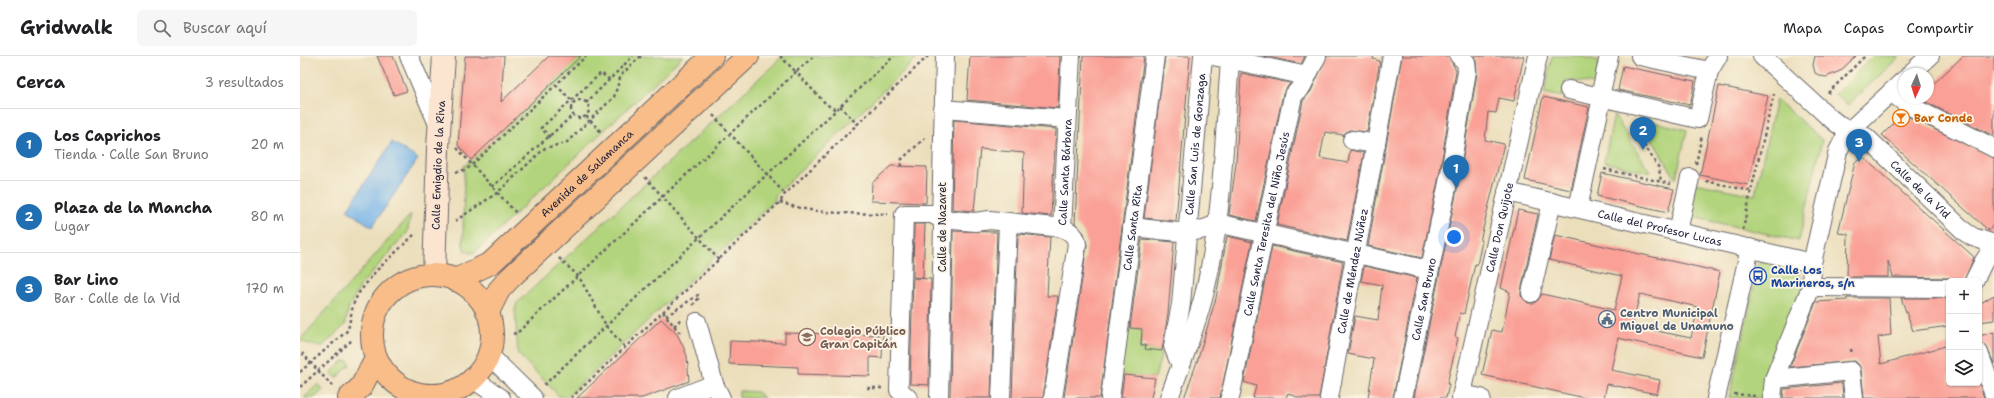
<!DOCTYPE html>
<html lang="es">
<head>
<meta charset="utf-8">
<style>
  body { margin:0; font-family:"Shantell Sans",sans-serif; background:#f6f6f6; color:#202124 }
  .controls { position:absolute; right:12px; bottom:12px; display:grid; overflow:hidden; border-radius:6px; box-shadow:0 1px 3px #0004 }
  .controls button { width:36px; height:36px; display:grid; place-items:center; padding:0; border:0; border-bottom:1px solid #e0e0e0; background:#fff; color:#202124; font:20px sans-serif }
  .compass { position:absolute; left:1598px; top:12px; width:36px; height:36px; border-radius:50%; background:#fff; box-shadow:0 1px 3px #0004; rotate:184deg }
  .you { position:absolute; left:1154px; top:181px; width:14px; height:14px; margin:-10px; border:3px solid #fff; border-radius:50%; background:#1a73e8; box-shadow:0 0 0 6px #1a73e833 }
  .badge { display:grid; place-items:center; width:26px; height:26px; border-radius:50%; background:#1f6fb2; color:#fff; font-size:13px; font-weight:700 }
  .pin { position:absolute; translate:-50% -33px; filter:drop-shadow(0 1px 2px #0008) }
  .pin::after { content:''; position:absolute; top:21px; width:14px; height:12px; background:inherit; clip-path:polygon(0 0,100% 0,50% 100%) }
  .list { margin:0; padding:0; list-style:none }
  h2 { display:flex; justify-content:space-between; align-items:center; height:52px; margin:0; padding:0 16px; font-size:17px }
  h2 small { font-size:13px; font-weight:400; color:#757577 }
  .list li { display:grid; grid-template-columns:26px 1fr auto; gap:12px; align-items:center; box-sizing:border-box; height:72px; padding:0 16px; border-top:1px solid #e0e0e0 }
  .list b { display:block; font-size:15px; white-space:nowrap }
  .list p { margin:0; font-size:13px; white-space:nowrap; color:#757577 }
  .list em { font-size:13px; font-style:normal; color:#757577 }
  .icon { flex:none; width:22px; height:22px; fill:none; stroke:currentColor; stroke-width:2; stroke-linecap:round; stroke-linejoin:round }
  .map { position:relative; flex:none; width:1694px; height:342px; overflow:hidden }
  header { display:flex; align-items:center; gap:24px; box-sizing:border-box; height:56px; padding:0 20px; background:#fff; border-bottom:1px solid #e0e0e0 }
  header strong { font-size:19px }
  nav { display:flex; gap:22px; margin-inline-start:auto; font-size:14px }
  .search { width:280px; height:36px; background:#f6f6f6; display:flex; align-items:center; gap:10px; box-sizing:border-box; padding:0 14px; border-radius:6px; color:#757577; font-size:15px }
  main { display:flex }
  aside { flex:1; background:#fff }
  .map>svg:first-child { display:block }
</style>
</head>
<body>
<header>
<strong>Gridwalk</strong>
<div class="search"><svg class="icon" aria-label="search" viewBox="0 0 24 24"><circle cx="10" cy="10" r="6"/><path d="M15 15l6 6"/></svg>Buscar aquí</div>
<nav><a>Mapa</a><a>Capas</a><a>Compartir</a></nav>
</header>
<main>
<aside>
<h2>Cerca<small>3 resultados</small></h2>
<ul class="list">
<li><span class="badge">1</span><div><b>Los Caprichos</b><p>Tienda · Calle San Bruno</p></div><em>20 m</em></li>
<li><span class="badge">2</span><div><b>Plaza de la Mancha</b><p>Lugar</p></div><em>80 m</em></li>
<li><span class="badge">3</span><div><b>Bar Lino</b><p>Bar · Calle de la Vid</p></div><em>170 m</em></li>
</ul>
</aside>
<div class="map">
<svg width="1694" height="342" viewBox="0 0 1694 342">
  <rect width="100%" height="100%" fill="#fcf5e5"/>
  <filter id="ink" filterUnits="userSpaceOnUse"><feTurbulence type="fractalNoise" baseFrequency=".025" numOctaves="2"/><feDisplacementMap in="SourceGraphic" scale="8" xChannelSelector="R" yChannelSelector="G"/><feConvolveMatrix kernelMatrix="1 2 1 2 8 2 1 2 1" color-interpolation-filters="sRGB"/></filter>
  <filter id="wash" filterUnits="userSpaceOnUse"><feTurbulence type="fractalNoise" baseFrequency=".012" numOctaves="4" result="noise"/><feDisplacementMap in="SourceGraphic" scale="16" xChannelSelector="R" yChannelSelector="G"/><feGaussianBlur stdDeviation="0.9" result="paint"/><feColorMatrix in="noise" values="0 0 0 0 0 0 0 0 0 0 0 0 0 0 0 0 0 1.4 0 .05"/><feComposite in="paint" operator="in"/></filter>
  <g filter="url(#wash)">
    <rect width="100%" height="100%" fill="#ebdebb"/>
    <path fill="#b2d47d" stroke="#6a7b5c" d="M281,0H383L175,196L171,197L165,195L163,189L164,110Z
      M483,0H619L491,124L476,139L474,145L267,341L259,340L218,298L215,253L217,247Z
      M1252,0H1279L1300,5L1295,28L1266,24L1262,41L1244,37Z
      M1573,0H1600L1548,49L1535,38Z
      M1476,43L1522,84L1499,185L1388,160L1394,127L1455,139Z
      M1314,59L1351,117L1304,106Z
      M1339,62L1387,74L1376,123Z
      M111,158L107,177L61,229L49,251L45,269L23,290L11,289L0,284Z
      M1464,204C1480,208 1500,208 1503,228L1467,342H1429L1459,207Z
      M824,271L843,273L840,292L862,295L855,322L818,319Z
      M43,305H49L50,309L36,322L31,317Z
      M18,328L23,334L14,342H4Z
      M439,335L457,336L464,342H439Z"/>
    <path fill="#74b3e7" stroke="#4b6a91" d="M92,86L118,103L72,171L47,154Z"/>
    <g id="blocks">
      <path fill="#faa096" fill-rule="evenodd" d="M77,0H93L107,35L94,39Z
        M165,0H204L201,46L249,0H281L171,104L158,89Z
        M670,0H760L758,52L667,44Z
        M783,0H844L800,342H764L787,189L784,177L775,167Z
        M865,0H890L876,165L844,162Z
        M963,0H1005L1001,8Z
        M1027,0H1074L1073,3L1080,5L1067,76L1049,74L1043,79L1025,76L1020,102L1048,107L1050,94L1064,97L1047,185L977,169L1003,45L1011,35Z
        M1102,0H1149L1156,15L1140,115L1122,202L1068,190Z
        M1174,0H1224L1214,45L1199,42L1196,57L1188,56L1185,84L1204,88L1180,185H1182L1177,209L1175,208L1164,258L1160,257L1155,281L1158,282L1147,328H1149L1146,342H1114L1160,119L1177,17L1176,5Z
        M1515,0H1556L1540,15L1526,21L1521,20L1515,17L1513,9Z
        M1663,0H1694V80L1618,42H1628V33Z
        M1323,10L1395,25L1390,49L1318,34Z
        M941,17L990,27L983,38L956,165L929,159L936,107Z
        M1419,30L1468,40L1448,129L1400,119Z
        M1243,41L1289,51L1271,134L1225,124Z
        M1603,58L1694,102V167L1689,175L1582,79Z
        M654,64L756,73L751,160L722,157L724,97L680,93L674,155L652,153Z
        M1564,102L1674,201L1664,225H1656L1649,222L1593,221L1588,205V221H1547L1548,178L1538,177L1555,106Z
        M591,110L627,111L626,147L571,145L572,127Z
        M1302,117L1374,133L1368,156L1297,140Z
        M1218,154L1238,158L1221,235V240L1228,247H1234L1238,244L1242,238L1314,254L1322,220L1249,204L1255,179L1420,216L1402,301L1318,282L1311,314L1360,324L1357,338L1307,328L1304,342H1285L1182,319L1192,274L1202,276L1210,236L1201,232ZM1340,238L1398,251L1391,282L1332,270Z
        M614,168H625L623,222L613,221Z
        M653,175L697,176L691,342H650Z
        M718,178L750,181L747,240H758L743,342H712Z
        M927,180L952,186L920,342H884L897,306L916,242Z
        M842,183L874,186L868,257L862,295L845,293L846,289H841L842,273L830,272Z
        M972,190L1043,206L1019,342H999L988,337L986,342H953L956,330L944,326Z
        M1064,210L1117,222L1093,342H1068L1074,303L1048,298L1055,260L1078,264L1082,229L1061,225Z
        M613,222L631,223L629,329L610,328Z
        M1694,239V264L1679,266V248Z
        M1547,242H1589L1591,279L1578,281L1581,308L1649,289V327H1679L1684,342H1564L1561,314L1559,309L1555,305L1490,311L1516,246L1547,244Z
        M1601,242H1649V270L1613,275Z
        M361,263L377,278L383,290L387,300L389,325L342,342H277Z
        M1694,276V308L1686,289L1679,287V280Z
        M485,277L583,279L582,302L570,301V320L498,318V311L429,308L430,285L485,287Z
        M824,319L855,322L851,342H821Z
        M1542,327L1543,342H1483L1484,333Z"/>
    </g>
  </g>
  <g filter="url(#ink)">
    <use href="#blocks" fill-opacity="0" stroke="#686468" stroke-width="1"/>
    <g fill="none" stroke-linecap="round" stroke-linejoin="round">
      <g stroke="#686468" stroke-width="20">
        <g id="street">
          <path d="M109,0L140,73"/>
          <path d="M913,0L1007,20"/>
          <path d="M1340,0L1409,15"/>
          <path id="s1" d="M1462,0L1530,62L1548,76L1566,81L1665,176L1673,181L1694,188"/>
          <path d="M1610,18L1630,0"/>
          <path d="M1269,34L1398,63L1409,15L1418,0"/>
          <path d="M1591,36L1608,49L1694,92"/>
          <path d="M1300,41L1309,0"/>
          <path d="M643,53L767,63"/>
          <path d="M1052,84L1076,88"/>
          <path id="s2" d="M1207,136L1512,207"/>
          <path d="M1278,152L1300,51"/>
          <path d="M832,171C859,173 893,183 917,167L1129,214"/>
          <path d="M1378,175L1390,122"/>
          <path d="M1674,225L1684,205L1694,190"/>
          <path d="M1511,231L1649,232"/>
          <path d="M1231,237L1252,146"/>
          <path d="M397,266L414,328L421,342"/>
          <path d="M1679,297L1694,339"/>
          <path d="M189,299L233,342"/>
          <path id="s3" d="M882,306L878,303L873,290L881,248L903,0"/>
          <path d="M173,323L201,342"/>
          <path d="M1474,323L1551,315L1554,342"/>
          <path d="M1162,338L1181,342"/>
          <path d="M130,342V339"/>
          <path d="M378,342L414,328"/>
          <path d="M608,342L599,334L604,158H632L641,163L675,166L690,164L762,172"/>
          <path d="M639,342L643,169L641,163L645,0"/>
          <path d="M701,342L708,167"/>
          <path id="s4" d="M753,342L777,188C776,179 770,175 762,172L771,0"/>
          <path id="s5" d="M810,342L855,0"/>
          <path d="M869,342C881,308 895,274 904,239C923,162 924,82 930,4"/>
          <path id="s6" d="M930,342L993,40L1002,30L1017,0"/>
          <path id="s7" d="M1029,342L1092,0"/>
          <path id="s8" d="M1103,342L1150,117L1167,15L1166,6L1159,0"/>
          <path id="s9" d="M1161,342L1238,0"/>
          <path d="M1416,342L1450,192"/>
          <path d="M1472,342L1474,323L1511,231L1512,207L1538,95L1548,76L1604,24"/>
        </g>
      </g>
      <g stroke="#686468" stroke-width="24">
        <g id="secondary">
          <path id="s10" d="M134,219L138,92L144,0"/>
        </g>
      </g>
      <g stroke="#686468" stroke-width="24">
        <g id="primary">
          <circle cx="132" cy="279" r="60"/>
          <path id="s11" d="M155,224L191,207L412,0"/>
          <path d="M188,256L199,234L210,222L448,0"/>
          <path d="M49,342L61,331L76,303"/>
        </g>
      </g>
      <path stroke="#686468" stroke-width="2.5" stroke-dasharray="3 3" stroke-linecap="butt" d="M480,0L496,16L514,0
        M256,29L271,44
        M1528,37L1565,0
        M271 53a9 9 0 1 1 18 0a9 9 0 1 1-18 0Z
        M286,47L333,0
        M540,50L557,68
        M413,59L485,138
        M286,60L302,77
        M1339,67L1338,80L1359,112L1361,126
        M250,81L241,72L301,17L310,24
        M157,92L217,158
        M1396,108L1402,79
        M601,110V104L625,82
        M1304,113L1371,128
        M156,116L167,113L172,109L286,0
        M345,121L419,204
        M1406,125L1451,135L1474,38
        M192,131L273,59
        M480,146C514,159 551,157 588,158
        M155,165L197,137L245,92L266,87L314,41L321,19L341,0
        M1443,174L1451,135
        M259,202L279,221L307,271L325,291
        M363,256L379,276L383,274
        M366,260L398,239L399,242L393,249
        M374,270L381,263
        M213,277L216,278L496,16L526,48L536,54
        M1551,293L1552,299
        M2,297L34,332
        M0,316L48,274L53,249L58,238L76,215L116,177
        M244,329L400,181L594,0
        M0,331L52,284
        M567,332H582
        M1434,338L1456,340
        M271,342L480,146L485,138L628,0"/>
      <use href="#street" stroke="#fff" stroke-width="18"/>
      <use href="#secondary" stroke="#fce5d0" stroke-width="22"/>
      <use href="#primary" stroke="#f8bd89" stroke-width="22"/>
    </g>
  </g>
  <defs>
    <g id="bar-ring" transform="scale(0.9)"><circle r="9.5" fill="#fcf5e5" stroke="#e8710a" stroke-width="1.5"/><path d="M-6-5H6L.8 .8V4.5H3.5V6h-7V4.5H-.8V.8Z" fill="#e8710a"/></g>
    <g id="bus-ring" transform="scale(0.9)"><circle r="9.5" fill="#fcf5e5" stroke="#1a4fb4" stroke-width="1.5"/><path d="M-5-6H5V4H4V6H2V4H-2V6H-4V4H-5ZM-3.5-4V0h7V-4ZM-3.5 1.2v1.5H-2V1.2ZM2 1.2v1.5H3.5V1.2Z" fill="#1a4fb4"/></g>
    <g id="civic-ring" transform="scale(0.9)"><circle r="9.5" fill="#fcf5e5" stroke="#5c6f8a" stroke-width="1.5"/><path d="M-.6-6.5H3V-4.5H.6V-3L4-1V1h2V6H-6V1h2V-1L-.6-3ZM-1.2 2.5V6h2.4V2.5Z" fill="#5c6f8a"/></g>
    <g id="school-ring" transform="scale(0.9)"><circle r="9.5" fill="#fcf5e5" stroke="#8d6e63" stroke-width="1.5"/><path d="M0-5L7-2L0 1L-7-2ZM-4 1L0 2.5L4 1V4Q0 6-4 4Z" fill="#8d6e63"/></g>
  </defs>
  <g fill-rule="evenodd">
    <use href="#bar-ring" x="1601" y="62"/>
    <use href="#bus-ring" x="1458" y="220"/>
    <use href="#civic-ring" x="1307" y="263"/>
    <use href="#school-ring" x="507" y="281"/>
  </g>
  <g text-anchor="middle" stroke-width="3.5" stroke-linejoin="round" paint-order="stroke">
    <g font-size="11" font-weight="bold" fill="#c56008" stroke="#fcf5e5" text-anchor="start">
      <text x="1614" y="66">Bar Conde</text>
    </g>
    <g font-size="11" fill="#22223b" stroke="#fcf5e5">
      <text dy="4" stroke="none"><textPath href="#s3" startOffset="222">Calle San Luis de Gonzaga</textPath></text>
      <text dy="4" stroke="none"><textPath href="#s10" startOffset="110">Calle Emigdio de la Riva</textPath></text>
      <text dy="4" stroke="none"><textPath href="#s4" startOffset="235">Calle Santa Bárbara</textPath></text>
      <text dy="4" stroke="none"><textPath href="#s11" startOffset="171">Avenida de Salamanca</textPath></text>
      <text dy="4" stroke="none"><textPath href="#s1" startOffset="209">Calle de la Vid</textPath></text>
      <text dy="4" stroke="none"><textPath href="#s6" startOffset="178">Calle Santa Teresita del Niño Jesús</textPath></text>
      <text transform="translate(642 171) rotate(-90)" y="4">Calle de Nazaret</text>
      <text dy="4" stroke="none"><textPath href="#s5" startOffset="172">Calle Santa Rita</textPath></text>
      <text dy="4" stroke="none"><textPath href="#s9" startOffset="175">Calle Don Quijote</textPath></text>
      <text dy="4" stroke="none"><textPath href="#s2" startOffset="157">Calle del Profesor Lucas</textPath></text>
      <text dy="4" stroke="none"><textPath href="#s7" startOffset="129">Calle de Méndez Núñez</textPath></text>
      <text dy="4" stroke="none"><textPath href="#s8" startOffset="101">Calle San Bruno</textPath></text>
    </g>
    <g font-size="11" font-weight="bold" fill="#164399" stroke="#fcf5e5" text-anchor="start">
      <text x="1471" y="218">Calle Los<tspan x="1471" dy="13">Marineros, s/n</tspan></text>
    </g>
    <g font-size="11" font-weight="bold" fill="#4e5e75" stroke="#fcf5e5" text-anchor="start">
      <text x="1320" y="261">Centro Municipal<tspan x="1320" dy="13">Miguel de Unamuno</tspan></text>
    </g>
    <g font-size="11" font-weight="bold" fill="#785e54" stroke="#fcf5e5" text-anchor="start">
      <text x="520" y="279">Colegio Público<tspan x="520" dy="13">Gran Capitán</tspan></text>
    </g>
  </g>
</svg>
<div class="controls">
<button>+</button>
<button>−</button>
<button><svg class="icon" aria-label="layers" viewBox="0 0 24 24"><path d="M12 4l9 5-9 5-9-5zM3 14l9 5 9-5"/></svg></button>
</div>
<svg class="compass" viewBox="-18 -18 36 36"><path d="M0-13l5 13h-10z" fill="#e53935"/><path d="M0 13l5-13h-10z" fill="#757577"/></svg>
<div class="you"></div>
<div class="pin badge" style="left:1156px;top:132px">1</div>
<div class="pin badge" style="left:1343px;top:94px">2</div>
<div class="pin badge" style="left:1559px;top:106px">3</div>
</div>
</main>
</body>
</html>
